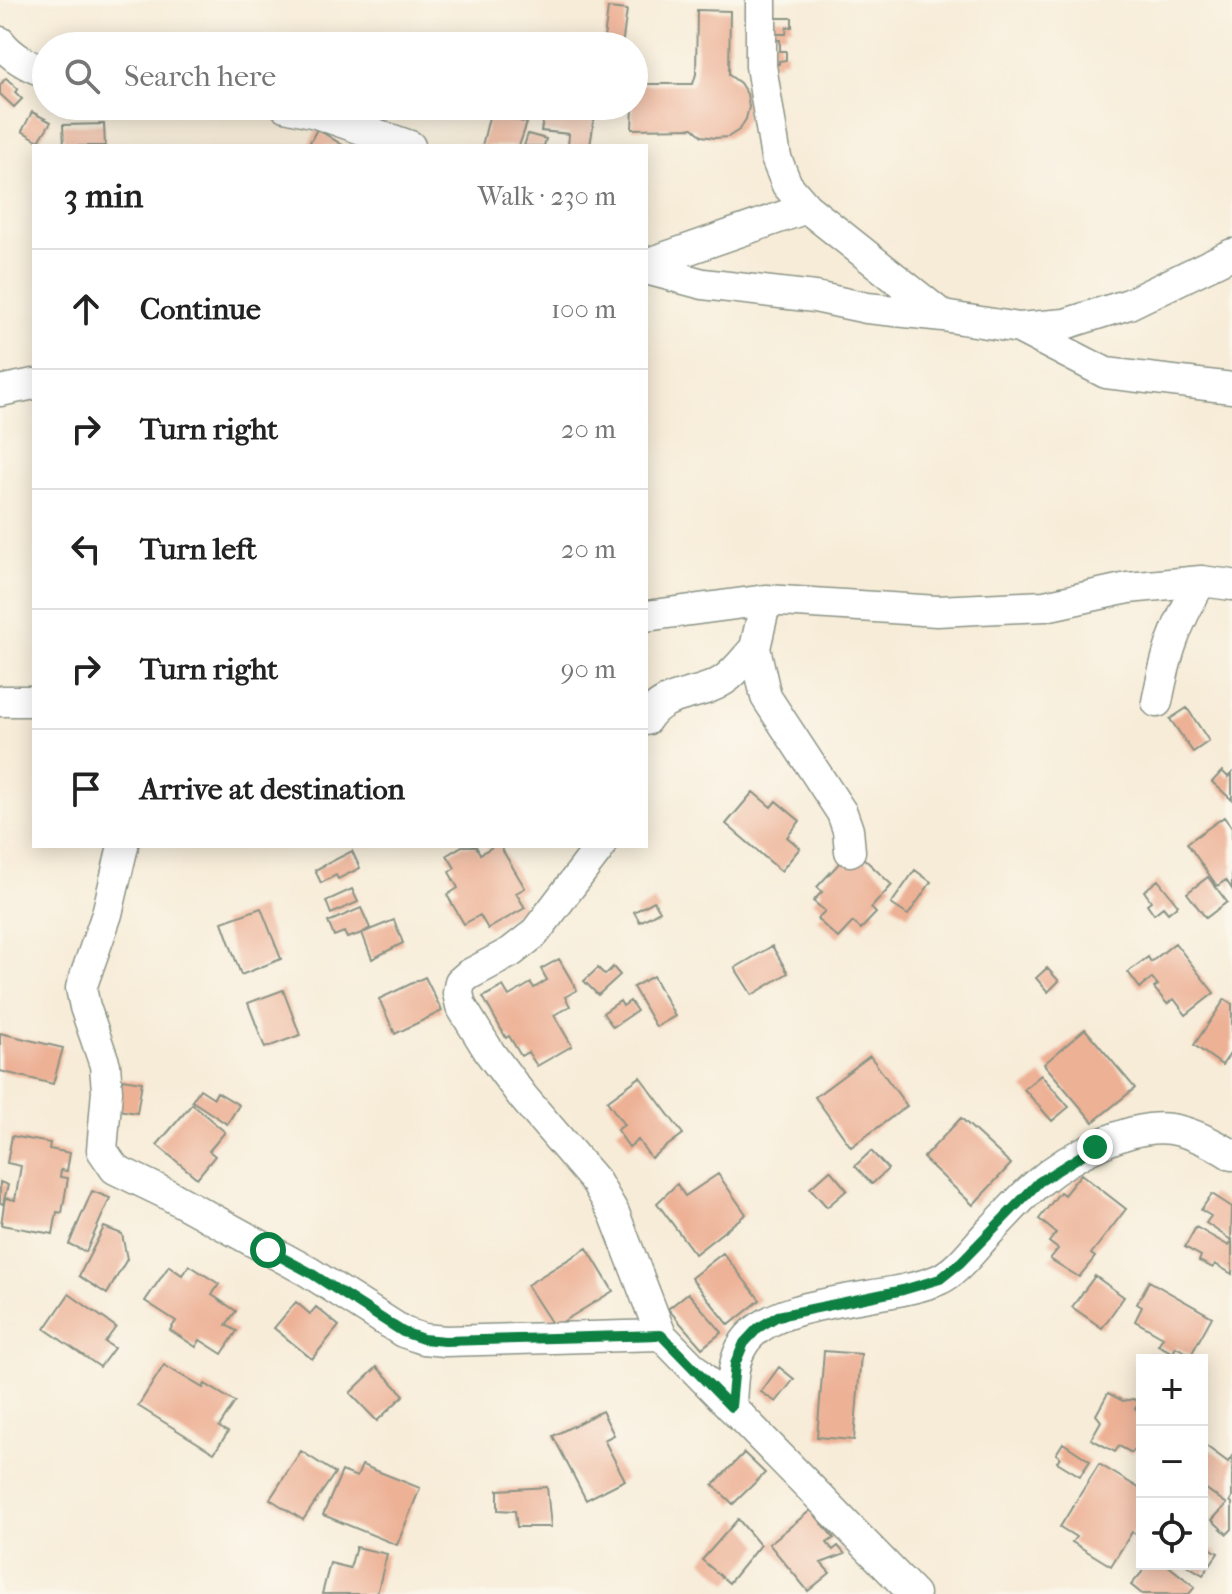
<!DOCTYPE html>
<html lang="en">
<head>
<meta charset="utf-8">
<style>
  body { margin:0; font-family:"IM FELL French Canon",serif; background:#f2f2f2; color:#222 }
  .controls { position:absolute; right:24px; bottom:24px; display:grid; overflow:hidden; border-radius:0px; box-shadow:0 4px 20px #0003 }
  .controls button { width:72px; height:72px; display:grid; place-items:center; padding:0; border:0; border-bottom:2px solid #e0e0e0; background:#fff; color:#222; font:40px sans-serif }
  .stop { position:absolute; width:24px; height:24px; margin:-18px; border:6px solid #0b8043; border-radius:50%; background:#fff }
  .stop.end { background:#0b8043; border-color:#fff; box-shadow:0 2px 8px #0008 }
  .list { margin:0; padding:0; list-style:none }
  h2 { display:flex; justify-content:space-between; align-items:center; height:104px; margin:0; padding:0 32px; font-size:34px }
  h2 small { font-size:26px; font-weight:400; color:#767676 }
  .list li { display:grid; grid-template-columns:52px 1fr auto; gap:24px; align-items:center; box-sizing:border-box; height:120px; padding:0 32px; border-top:2px solid #e0e0e0 }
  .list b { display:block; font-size:30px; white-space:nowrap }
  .list em { font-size:26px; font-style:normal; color:#767676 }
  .icon { flex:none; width:44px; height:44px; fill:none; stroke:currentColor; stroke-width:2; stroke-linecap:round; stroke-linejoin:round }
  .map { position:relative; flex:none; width:1232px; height:1594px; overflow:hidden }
  .search { position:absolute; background:#fff; box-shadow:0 4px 20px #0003; left:32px; top:32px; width:616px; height:88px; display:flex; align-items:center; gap:20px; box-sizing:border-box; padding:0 28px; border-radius:44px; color:#767676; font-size:30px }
  .panel { position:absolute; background:#fff; box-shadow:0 4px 20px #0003; left:32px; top:144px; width:616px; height:704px; border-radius:0px }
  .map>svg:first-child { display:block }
</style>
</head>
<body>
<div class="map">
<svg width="1232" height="1594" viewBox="0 0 1232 1594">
  <rect width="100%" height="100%" fill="#fbf7ec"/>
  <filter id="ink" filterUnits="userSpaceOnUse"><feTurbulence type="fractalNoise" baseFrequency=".0125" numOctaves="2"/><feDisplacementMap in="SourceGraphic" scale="16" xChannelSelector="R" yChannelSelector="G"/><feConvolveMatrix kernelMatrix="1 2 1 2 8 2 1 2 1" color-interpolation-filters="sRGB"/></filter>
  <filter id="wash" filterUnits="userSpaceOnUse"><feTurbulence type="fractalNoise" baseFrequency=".006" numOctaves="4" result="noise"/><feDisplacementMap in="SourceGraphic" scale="32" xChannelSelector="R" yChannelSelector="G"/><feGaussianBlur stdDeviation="1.8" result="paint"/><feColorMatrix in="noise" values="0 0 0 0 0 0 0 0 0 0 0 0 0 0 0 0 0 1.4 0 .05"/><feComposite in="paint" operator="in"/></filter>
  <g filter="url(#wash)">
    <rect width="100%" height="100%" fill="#f7ecd8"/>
    <g id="blocks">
      <path fill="#edb195" d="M608,8L627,10L622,46H603Z
        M697,10L730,11L729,75L740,83L747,94L749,107L746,119L739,130L728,137L715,138L702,136L693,128L632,129L634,84H693L696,74Z
        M773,18H792V27H787L786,34H774Z
        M771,40H780V51H786V60L779,61V64H770Z
        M6,78L18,89L15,92L22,99L14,107L0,94V85Z
        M545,108L595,114L590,146H568L569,134L541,131Z
        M32,112L51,122L39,141L22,131Z
        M490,113L527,123L519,146H482Z
        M104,124L105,146H64L63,125Z
        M317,129L344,146H308Z
        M528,134L546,139L544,146H524Z
        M1187,708L1209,741L1193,752L1170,719Z
        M1222,771L1228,777L1232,773V800L1212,782Z
        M753,792L771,807L776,801L800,821L787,837L800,848L781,871L726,824Z
        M1224,817L1232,828V889L1226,880L1217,886L1187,843Z
        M462,846H476L480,854L494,846H500L525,888L516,893L525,908L488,929L480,915L464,924L447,895L458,888L449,872L455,868L447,855Z
        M352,851L360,868L338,879L336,875L321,883L315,870Z
        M859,854L892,885L871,908L876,913L861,929L853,922L838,938L817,919L825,911L813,901L822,892L817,887L844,858Z
        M915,870L931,882L908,915L891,904Z
        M1208,877L1227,902L1206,918L1187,893Z
        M1158,880L1178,905L1168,913L1163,907L1154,914L1147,904L1151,901L1144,891Z
        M352,889L358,902L331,914L326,901Z
        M654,901L660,911L640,922L634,912Z
        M261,908L281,959L241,975L222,922Z
        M361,908L370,928L362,933L394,920L403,943L372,959L362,933L347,938L344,932L334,936L328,922Z
        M1175,943L1214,993L1186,1015L1174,999L1167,1004L1154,988L1158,985L1152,978L1140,988L1128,972L1148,957L1151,962Z
        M772,946L788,973L752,995L735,968Z
        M559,959L577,990L565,997L570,1006L554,1015L572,1046L537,1066L528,1052L521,1056L509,1036L506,1038L483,997L503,986L509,996L531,983L534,988L547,980L541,969Z
        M613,967L620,975L598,995L584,981L598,968L605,975Z
        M1047,968L1059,981L1048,992L1036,978Z
        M653,976L675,1016L656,1027L633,987Z
        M425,977L442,1011L395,1034L379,999Z
        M283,990L300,1035L265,1048L248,1003Z
        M1225,999L1232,1004V1051L1222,1065L1194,1045Z
        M620,1001L623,1006L630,1001L637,1011L613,1027L603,1013Z
        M1085,1029L1135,1088L1093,1122L1044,1064Z
        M0,1033L63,1048L53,1084L0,1071Z
        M870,1056L907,1106L851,1147L815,1097Z
        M1041,1075L1069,1107L1052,1121L1024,1089Z
        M640,1077L683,1134L651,1158L638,1140L629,1147L617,1130L624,1125L607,1101Z
        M122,1079L142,1082L137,1113L118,1110Z
        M200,1089L214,1098L217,1092L239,1105L227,1124L192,1101Z
        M192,1104L225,1132L209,1151L215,1156L197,1178L157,1145Z
        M961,1118L1011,1164L973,1205L923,1158Z
        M12,1136L50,1143L49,1149L70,1153L67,1171L61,1170L60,1177L68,1178L62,1213L57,1212L53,1234L1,1225L5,1198L15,1200L21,1166L7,1163Z
        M871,1151L888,1169L872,1184L855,1166Z
        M830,1170L847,1190L827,1207L810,1188Z
        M718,1174L746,1214L695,1254L657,1203L677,1184L685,1196Z
        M1081,1174L1126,1209L1091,1254L1095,1257L1079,1277L1050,1259L1058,1249L1049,1242L1056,1233L1039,1219L1060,1192L1064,1195Z
        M0,1182L8,1185L3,1204L0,1203Z
        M92,1191L110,1198L86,1252L69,1244Z
        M1212,1194L1232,1207L1231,1240L1206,1223L1211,1216L1201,1210Z
        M104,1227L122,1234L127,1259L107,1294L79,1276Z
        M1196,1227L1229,1246L1232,1241V1274L1215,1264L1213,1268L1199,1261L1201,1256L1185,1247Z
        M587,1248L613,1291L554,1327L527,1285Z
        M723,1253L760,1300L729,1325L691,1278Z
        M189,1265L219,1284L212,1295L236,1311L226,1325L237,1331L222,1354L200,1340L196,1347L170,1330L176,1321L145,1301L169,1266L182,1275Z
        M1095,1276L1124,1297L1102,1328L1072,1307Z
        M1149,1281L1212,1317L1191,1355L1176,1347L1173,1353L1158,1345L1163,1337L1135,1321L1142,1307L1137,1304Z
        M688,1293L722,1332L702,1348L668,1309Z
        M69,1294L116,1327L105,1342L114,1348L100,1367L45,1329Z
        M296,1302L310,1314L316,1307L339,1326L312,1359L274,1328Z
        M824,1351L861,1354L854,1440L817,1437Z
        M164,1365L203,1388L205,1384L235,1402L219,1427L228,1432L214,1453L138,1406Z
        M377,1367L404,1395L377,1421L350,1393Z
        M779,1367L794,1379L776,1402L761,1392Z
        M1108,1393L1123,1401L1133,1399L1139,1402L1135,1409L1142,1413V1436L1132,1453L1119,1446L1115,1452L1091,1439L1101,1421L1096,1415Z
        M602,1411L614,1435L604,1440L625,1480L586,1500L553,1436Z
        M1063,1443L1090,1461L1080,1476L1057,1462L1060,1457L1056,1454Z
        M1202,1443L1228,1462L1232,1456V1498L1230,1501L1232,1503V1529L1227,1534L1212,1520L1227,1504L1202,1486Z
        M301,1451L335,1473L303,1520L270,1499Z
        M744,1453L765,1473L733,1504L713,1485Z
        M1099,1464L1142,1490V1538L1132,1532L1111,1566L1072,1542L1076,1537L1060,1527Z
        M362,1465L420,1488L397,1545L323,1515L342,1471L357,1477Z
        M547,1487L551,1527H517L515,1511L498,1510V1490Z
        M811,1510L834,1538L827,1543L833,1550L838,1546L845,1554L821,1563L830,1573L808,1591L769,1544Z
        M738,1519L760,1545L729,1583L702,1560Z
        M1202,1543L1218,1553L1203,1575L1185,1564H1202Z
        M356,1547L387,1554L377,1594H322L330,1563L350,1568Z
        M1149,1564H1166L1195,1587L1189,1594H1142L1131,1585Z"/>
    </g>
  </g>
  <g filter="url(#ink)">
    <use href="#blocks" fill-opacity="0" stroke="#8b9486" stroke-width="2"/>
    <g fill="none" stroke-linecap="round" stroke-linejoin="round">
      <g stroke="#8b9486" stroke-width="33">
        <path id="minor" d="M761,0V66L776,158L787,185L807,208L943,316
          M0,42C11,56 29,67 46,72
          M285,106L316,113L410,146
          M646,264L807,208
          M646,269L703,284L815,297L867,308L943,316L1019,328L1065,324L1129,304L1232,254
          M1019,328L1106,373L1232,388
          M0,391L34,384
          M766,600L755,648L766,697L842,813L848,830L850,851
          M646,616L766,600L937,611L1045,606L1128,588L1201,581L1232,585
          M0,701H34
          M1157,702C1167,650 1175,627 1201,581
          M646,720C664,690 698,698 724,680C736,672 745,659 755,648
          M123,846L107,914L81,988L85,1007L105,1065L107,1091L102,1150L115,1169L167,1194L309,1272L403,1332L423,1339L445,1341L661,1335
          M601,846L534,934L511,952L468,975L460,982L458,993L461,1006L490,1053L523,1097L596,1182L614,1213L661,1335L914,1594
          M731,1407C732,1386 732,1361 744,1343C774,1297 888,1301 938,1280C959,1271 975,1246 991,1230C1006,1215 1021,1197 1038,1183C1068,1157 1130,1123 1171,1129C1194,1133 1213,1143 1232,1155"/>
      </g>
      <use href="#minor" stroke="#fff" stroke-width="30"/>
    </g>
  </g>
  <g fill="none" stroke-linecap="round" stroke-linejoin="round" filter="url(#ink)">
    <path stroke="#0b8043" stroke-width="10" d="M268,1250L309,1272L403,1332L423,1339L445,1341L661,1335L731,1407L735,1364L744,1343L758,1328L778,1316L903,1290L940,1279L960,1263L1039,1182L1095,1147"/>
  </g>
</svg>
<div class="controls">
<button>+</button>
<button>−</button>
<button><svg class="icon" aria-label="locate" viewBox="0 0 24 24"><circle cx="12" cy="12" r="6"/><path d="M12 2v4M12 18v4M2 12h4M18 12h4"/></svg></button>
</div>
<div class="stop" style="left:268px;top:1250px"></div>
<div class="stop end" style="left:1095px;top:1147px"></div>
<div class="search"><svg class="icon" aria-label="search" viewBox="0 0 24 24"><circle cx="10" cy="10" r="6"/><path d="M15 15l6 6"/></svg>Search here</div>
<section class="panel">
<h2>3 min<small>Walk · 230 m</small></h2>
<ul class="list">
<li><svg class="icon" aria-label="ahead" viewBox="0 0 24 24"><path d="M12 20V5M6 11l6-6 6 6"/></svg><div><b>Continue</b></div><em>100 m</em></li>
<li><svg class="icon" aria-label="right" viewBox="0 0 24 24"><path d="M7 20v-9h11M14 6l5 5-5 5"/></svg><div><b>Turn right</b></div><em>20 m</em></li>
<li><svg class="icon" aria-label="left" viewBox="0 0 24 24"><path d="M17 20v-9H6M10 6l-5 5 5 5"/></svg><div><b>Turn left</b></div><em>20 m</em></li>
<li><svg class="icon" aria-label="right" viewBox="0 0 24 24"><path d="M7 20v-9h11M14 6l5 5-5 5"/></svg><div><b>Turn right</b></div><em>90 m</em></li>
<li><svg class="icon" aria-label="arrive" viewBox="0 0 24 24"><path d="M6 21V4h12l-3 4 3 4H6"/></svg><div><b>Arrive at destination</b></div></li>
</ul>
</section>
</div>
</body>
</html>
